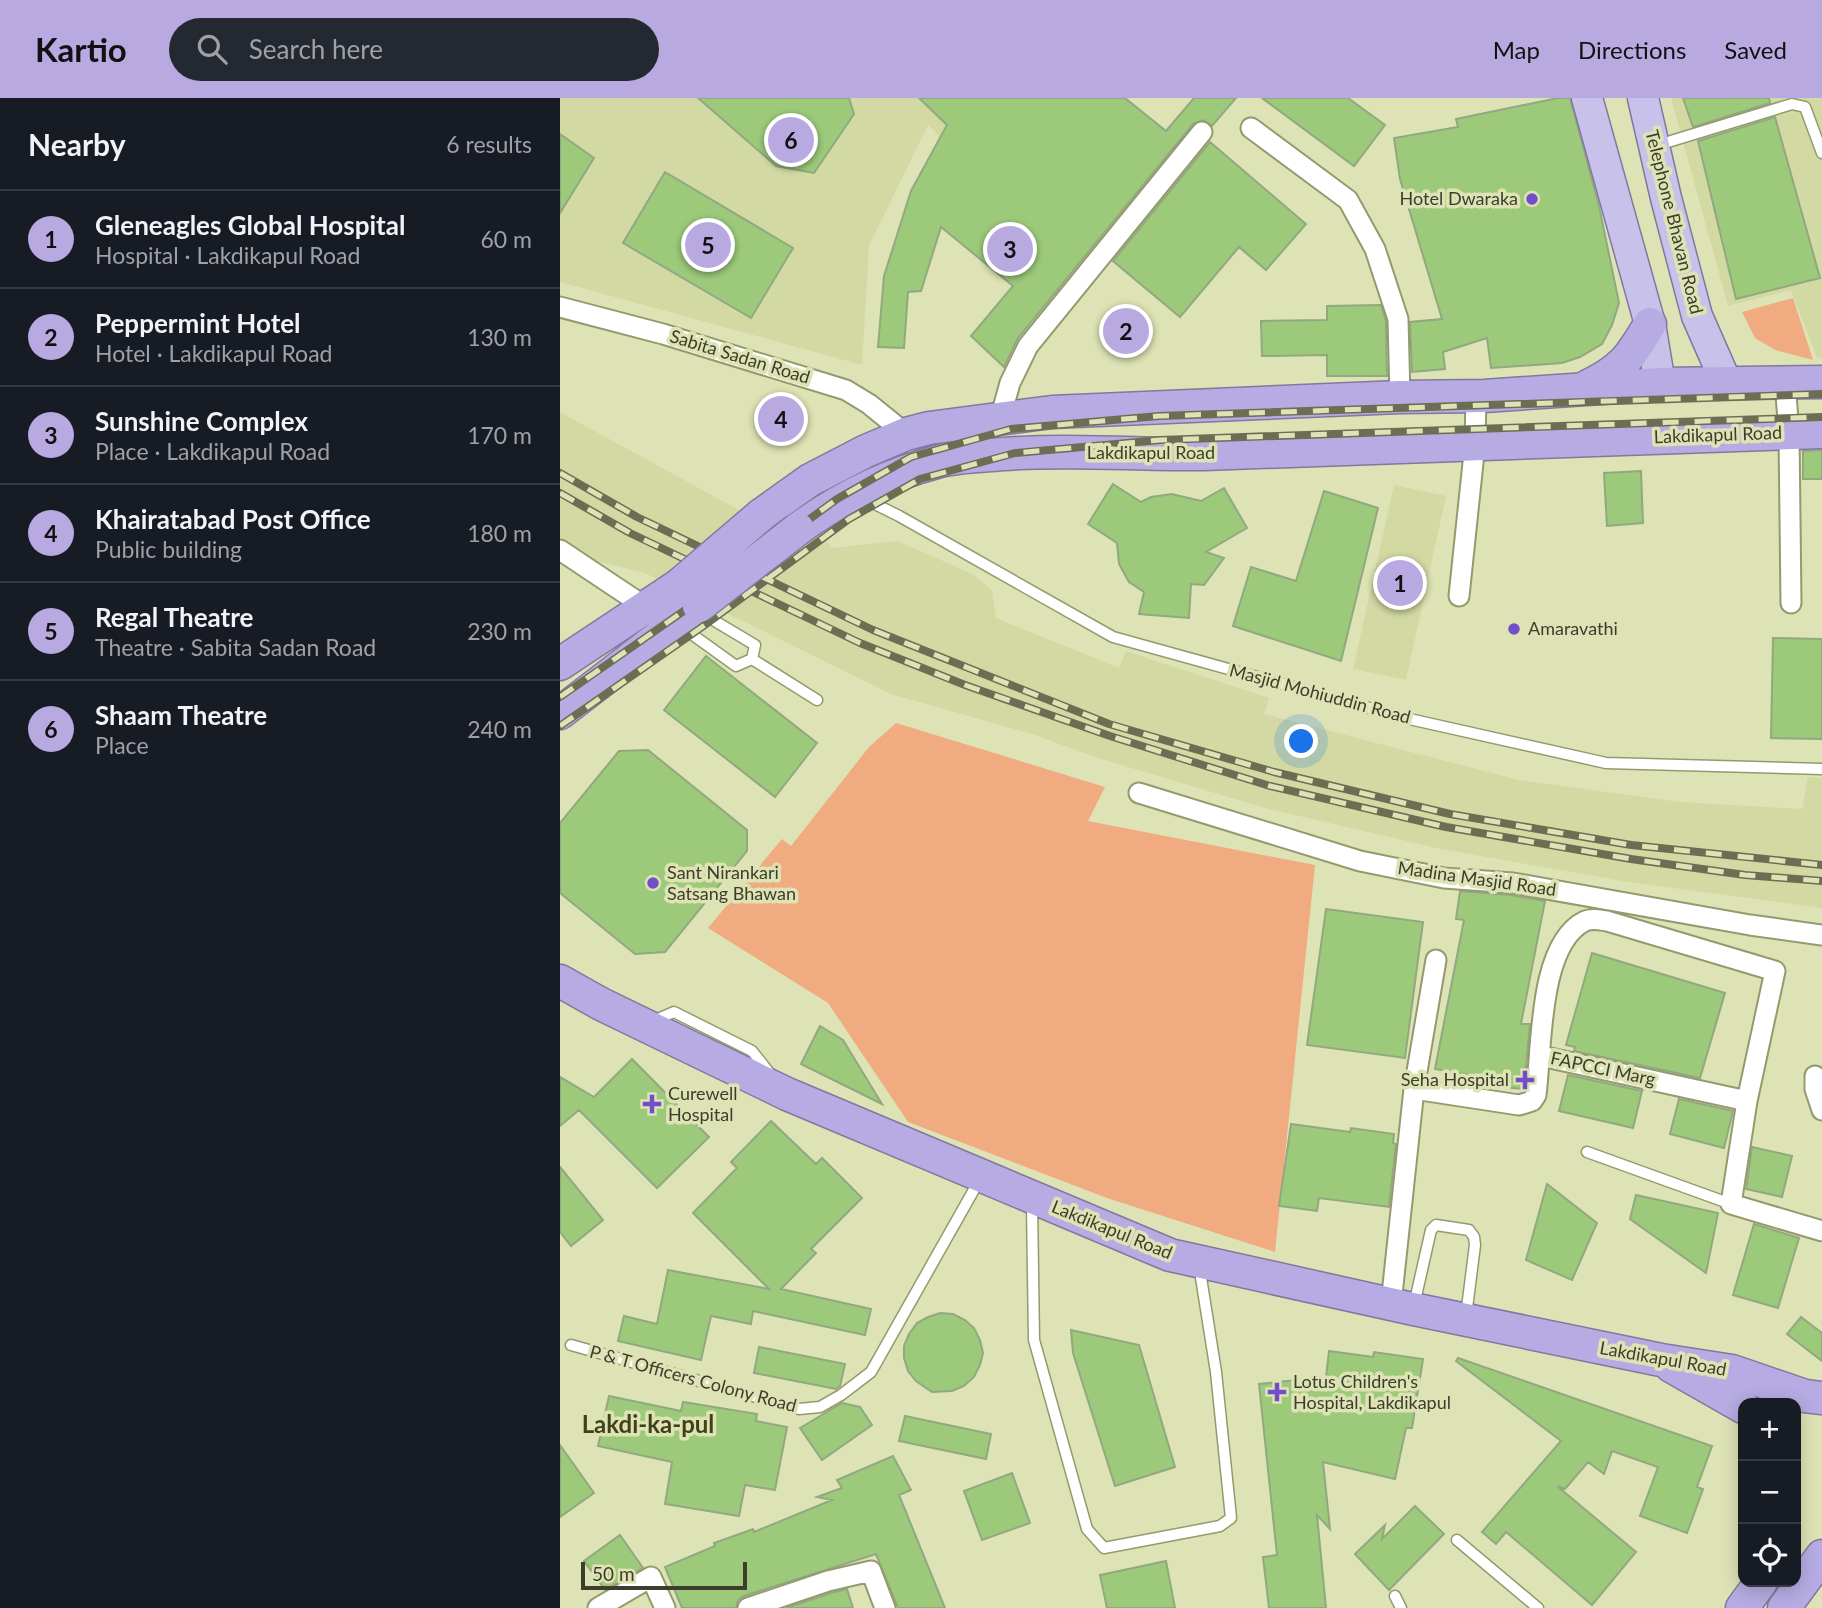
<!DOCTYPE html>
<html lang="en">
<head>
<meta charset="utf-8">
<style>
  body { margin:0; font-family:Lato,sans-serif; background:#242831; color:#f1f3f6 }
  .controls { position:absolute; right:21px; bottom:21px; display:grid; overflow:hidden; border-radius:14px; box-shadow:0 4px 18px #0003 }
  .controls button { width:63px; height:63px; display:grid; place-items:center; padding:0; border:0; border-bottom:2px solid #363941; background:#171b24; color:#f1f3f6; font:35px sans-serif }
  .scale { position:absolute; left:21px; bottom:18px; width:166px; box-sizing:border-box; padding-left:7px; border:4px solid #3c3e2b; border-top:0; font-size:19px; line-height:24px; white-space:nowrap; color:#3c3e2b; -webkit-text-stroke:5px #dee3b5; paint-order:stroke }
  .you { position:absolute; left:742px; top:644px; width:24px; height:24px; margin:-18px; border:5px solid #fff; border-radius:50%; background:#1a73e8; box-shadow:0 0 0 10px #1a73e833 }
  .badge { display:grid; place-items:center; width:46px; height:46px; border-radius:50%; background:#b8a9e1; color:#111; font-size:23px; font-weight:700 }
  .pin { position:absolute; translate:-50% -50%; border:4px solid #fff; box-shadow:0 2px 7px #0006 }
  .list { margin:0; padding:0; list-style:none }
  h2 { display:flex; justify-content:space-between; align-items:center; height:91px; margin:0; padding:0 28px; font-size:30px }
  h2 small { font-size:23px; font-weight:400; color:#9ea1a6 }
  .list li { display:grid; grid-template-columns:46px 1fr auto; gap:21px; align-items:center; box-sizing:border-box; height:98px; padding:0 28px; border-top:2px solid #363941 }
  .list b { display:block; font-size:26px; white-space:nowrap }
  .list p { margin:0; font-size:23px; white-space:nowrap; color:#9ea1a6 }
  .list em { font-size:23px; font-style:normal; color:#9ea1a6 }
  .icon { flex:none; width:38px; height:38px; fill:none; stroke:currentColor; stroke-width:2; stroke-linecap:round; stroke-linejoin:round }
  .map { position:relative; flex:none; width:1262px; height:1510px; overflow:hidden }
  header { display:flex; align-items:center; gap:42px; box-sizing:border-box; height:98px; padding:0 35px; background:#b8a9e1; color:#111 }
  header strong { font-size:33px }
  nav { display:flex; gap:38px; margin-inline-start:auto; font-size:24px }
  .search { width:490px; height:63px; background:#242831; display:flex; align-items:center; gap:18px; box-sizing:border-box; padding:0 24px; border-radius:38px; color:#9ea1a6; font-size:26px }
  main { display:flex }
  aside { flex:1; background:#171b24 }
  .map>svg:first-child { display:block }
</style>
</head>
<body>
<header>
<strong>Kartio</strong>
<div class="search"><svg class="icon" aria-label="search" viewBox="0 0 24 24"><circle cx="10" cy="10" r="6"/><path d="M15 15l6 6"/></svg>Search here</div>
<nav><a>Map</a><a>Directions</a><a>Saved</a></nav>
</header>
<main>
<aside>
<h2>Nearby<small>6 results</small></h2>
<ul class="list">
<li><span class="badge">1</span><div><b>Gleneagles Global Hospital</b><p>Hospital · Lakdikapul Road</p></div><em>60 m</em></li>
<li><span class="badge">2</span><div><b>Peppermint Hotel</b><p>Hotel · Lakdikapul Road</p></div><em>130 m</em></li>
<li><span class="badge">3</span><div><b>Sunshine Complex</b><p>Place · Lakdikapul Road</p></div><em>170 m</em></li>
<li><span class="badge">4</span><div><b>Khairatabad Post Office</b><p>Public building</p></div><em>180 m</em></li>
<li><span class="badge">5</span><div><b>Regal Theatre</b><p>Theatre · Sabita Sadan Road</p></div><em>230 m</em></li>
<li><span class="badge">6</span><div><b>Shaam Theatre</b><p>Place</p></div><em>240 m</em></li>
</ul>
</aside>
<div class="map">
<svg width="1262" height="1510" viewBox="0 0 1262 1510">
  <rect width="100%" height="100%" fill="#dee3b5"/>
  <path fill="#d3d9a3" d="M0,0H515L436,91L368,27L309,148L302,267L0,184Z
    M1111,0H1262V260H1257L1231,192L1168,208Z
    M0,314L179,412L260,435L272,450L338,443L412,476L432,492L436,520L559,570L566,553L709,600L704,616L959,682L1120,704L1242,711L1248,679L1262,680V810L1068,784L881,751L705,710L538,660L472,636L331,596L85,475L0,454Z
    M834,387L886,398L846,582L793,571Z"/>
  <path fill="#f1ab80" d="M1233,200L1253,262L1215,252L1195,240L1182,214Z
    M336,625L545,689L528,723L755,767L715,1154L547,1100L348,1024L268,905L148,830L222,741L231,748L309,649Z"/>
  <path fill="#9dca7a" stroke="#91a881" stroke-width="2" d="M138,0H289L294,16L254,75L216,68Z
    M359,0H565L606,33L634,0H676L652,28L643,22L633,26L458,240L444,269L411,238L453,188L381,129L361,193L348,194L344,250L318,249L324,178L351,93L387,27Z
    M702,0H788L825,27L794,68Z
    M998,0H1010L1039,108L1059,205L1052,227L1042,246L1020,259L1002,265L931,270L927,240L883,254L885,271L852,274L850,224L882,221L840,81L834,40L898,29L896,21Z
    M1123,0H1209L1210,5L1133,29Z
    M1215,19L1260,180L1176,201L1138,43Z
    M0,36L34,60L0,115Z
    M650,44L746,126L706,172L679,149L620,219L553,163Z
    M105,74L233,150L191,220L63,145Z
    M821,207L826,223L827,278H767V257L702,258L701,223L767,222V208Z
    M1262,352V381H1243V353Z
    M1081,373L1083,425L1047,428L1044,375Z
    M553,386L581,404L591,399L612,396L641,403L664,390L687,430L646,454L664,460L644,487L631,486L629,520L579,516L584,494L569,484L559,466L557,445L528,426Z
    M764,393L818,410L781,563L673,528L691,469L736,483Z
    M1213,540L1262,541V641L1211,640Z
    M146,558L257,645L215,699L104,612Z
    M88,652L187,732V753L105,854L75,856L0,795V725L59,653Z
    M900,793L951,797L985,803L961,926H970L964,991L927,988V980L875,971L904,822L896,821Z
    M766,811L863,824L845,960L747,947Z
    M1032,855L1165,895L1140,980L1014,953L1015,949L1006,947Z
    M260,928L283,942L322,1006L241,966Z
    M72,961L149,1039L97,1090L19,1012L0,1028V979L34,999Z
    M1008,977L1082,993L1073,1030L999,1013Z
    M1119,1001L1173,1013L1164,1050L1110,1036Z
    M211,1023L256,1066L262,1060L302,1100L251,1151L256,1155L221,1191L311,1211L305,1237L193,1213L191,1226L151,1218L141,1262L58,1243L64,1218L97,1226L108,1172L209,1191L133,1115L177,1070L171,1064Z
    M731,1026L790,1034L791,1030L834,1036L833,1045L836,1046L829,1109L759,1100L757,1113L719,1108Z
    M1192,1049L1232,1058L1222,1099L1186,1091Z
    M0,1069L43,1122L11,1148L0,1134Z
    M987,1086L1037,1125L1012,1182L966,1162Z
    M1076,1097L1158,1115L1146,1175L1070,1121Z
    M1194,1126L1239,1140L1218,1210L1173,1197Z
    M380,1215L393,1216L405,1222L414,1230L420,1242L423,1255L420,1267L414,1279L404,1288L392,1293L372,1294L356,1283L348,1273L344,1260V1248L349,1236L357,1225L368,1219Z
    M1241,1219L1262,1235V1263L1227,1236Z
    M511,1232L579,1247L615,1369L555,1388L513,1255Z
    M199,1249L285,1266L280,1288L276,1291L194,1275Z
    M769,1253L813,1259L814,1254L863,1261L852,1330H846L835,1381L763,1364L770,1431L757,1417L766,1510H709L703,1459L717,1457L699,1286L766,1279Z
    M898,1260L1152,1348L1137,1389L1143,1391L1127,1435L1080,1418L1098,1369L1052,1353L1044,1376L1028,1364L1005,1391L997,1388L1076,1454L1032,1507L946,1434L936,1446L922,1434L1001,1343L896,1263Z
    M49,1298L121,1313L123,1304L197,1316L196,1323L227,1329L215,1392L185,1387L179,1418L105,1406L112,1364L38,1348Z
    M282,1305L300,1309L312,1327L262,1362L240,1330Z
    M345,1318L431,1336L426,1361L339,1343Z
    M0,1347L34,1395L0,1419Z
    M333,1358L351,1392L339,1397L385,1510H338L316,1456L184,1498L178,1502L176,1510H122L105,1469L155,1448L154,1445L193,1431L194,1434L272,1402L257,1399L282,1390L277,1382Z
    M452,1375L470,1425L422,1442L404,1393Z
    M855,1408L884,1436L829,1492L795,1456L825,1427L822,1441Z
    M60,1437L83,1470L45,1492L24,1463Z
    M606,1463L615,1510H547L540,1477Z
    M287,1491L293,1510H226L271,1495Z"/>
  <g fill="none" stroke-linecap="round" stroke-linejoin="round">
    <g stroke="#959a6e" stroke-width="13">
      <path id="service" d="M1098,47L1232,6L1245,9L1262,55
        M303,400L339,418L553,539L845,620L1046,665L1262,671
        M138,513L195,547L192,561
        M119,527L176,568L192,561
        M192,561L257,602
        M91,924L114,914L192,953L211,977
        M1027,1054L1171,1106
        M472,1106L474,1242L527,1431L544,1450L660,1428L671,1420L656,1274L639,1167
        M854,1207L871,1132L876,1127L909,1132L914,1139L915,1147L906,1218
        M11,1247L239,1311L260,1309L281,1297L311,1274L420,1081
        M897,1442L978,1510
        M835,1498L841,1510"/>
    </g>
    <g stroke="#959a6e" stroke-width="23">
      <path id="minor" d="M691,30L788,102L815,151L838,221L840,299
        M0,209L103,236L286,292L309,306L346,336
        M1225,284L1229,335L1231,505
        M440,321L450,285L468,248L642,34
        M0,452L87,510
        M899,498L915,346L916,298
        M579,695L800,763L884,780L953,785L1190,827L1262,837
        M981,958L1187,1003
        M1255,978V991L1262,1012
        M854,991L959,1007L972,1003L976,997C982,951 978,846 1025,823C1032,820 1040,822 1047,823L1215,873L1187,1003L1171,1106L1262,1133
        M831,1206L854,991L876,862
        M38,1510L91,1479L105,1510
        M188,1510L268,1483L311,1473L325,1510"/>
    </g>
    <g stroke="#80789e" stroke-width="33">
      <path id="primary" d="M1027,0L1090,226L1100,286
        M1083,0L1106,100L1137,218L1166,284"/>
    </g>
    <g stroke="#80789e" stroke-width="35">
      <path id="trunk" d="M1026,289C1062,272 1070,260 1090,226
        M201,417L250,382L306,353L346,336L369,330L492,314L840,299L924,298L1100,286L1262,284
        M238,431C280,400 330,376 380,363C400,358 423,358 443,356C510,351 577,357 644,356C850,350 1056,342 1262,334
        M0,566L119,487
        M0,615L139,508
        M0,883L41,906L227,996L610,1157L853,1211L1101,1262L1172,1273L1245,1298L1262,1300
        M1111,1268L1183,1309
        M1182,1510L1201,1484
        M1224,1510L1262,1458"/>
    </g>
    <use href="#service" stroke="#fff" stroke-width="10"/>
    <use href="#minor" stroke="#fff" stroke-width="19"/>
    <use href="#primary" stroke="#c8c1ea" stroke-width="30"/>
    <use href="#trunk" stroke="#b6ace3" stroke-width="32"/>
    <g stroke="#6b6e53" stroke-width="8">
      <path id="rail" d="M0,375L77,419L313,532L549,626L714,674L890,716L1071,747L1262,767
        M0,395L70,435L300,545L405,587L550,638L710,688L886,729L1071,761L1185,777L1262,783
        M0,599L128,510L277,401L351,359L451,331L599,318L1262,296
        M0,628L142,529L289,421L360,381L455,355L600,342L1262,319"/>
    </g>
    <use href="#rail" stroke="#dee3b5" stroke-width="5" stroke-dasharray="16" stroke-linecap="butt"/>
    <g stroke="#80789e" stroke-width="35" stroke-linecap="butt">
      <path id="trunk-bridge" d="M119,487L201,417
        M139,508L238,431"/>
    </g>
    <use href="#trunk-bridge" stroke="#b6ace3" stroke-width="32"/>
  </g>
  <g fill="#724ec8" stroke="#dee3b5" stroke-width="2.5">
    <circle cx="972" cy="101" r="7"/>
    <circle cx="954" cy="531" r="7"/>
    <circle cx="93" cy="785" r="7"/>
    <path d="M961.5 971.5h7v7h7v7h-7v7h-7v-7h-7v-7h7z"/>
    <path d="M88.5 995.5h7v7h7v7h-7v7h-7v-7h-7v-7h7z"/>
    <path d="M713.5 1283.5h7v7h7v7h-7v7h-7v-7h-7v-7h7z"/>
  </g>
  <g text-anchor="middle" stroke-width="7" stroke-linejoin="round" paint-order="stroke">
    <g font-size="18" fill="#3c3e2b" stroke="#dee3b5" text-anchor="start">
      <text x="958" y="107" text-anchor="end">Hotel Dwaraka</text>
      <text x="968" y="537">Amaravathi</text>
      <text x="107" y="781">Sant Nirankari<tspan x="107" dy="21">Satsang Bhawan</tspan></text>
      <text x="949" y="988" text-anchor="end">Seha Hospital</text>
      <text x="108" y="1002">Curewell<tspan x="108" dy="21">Hospital</tspan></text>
      <text x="733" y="1290">Lotus Children's<tspan x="733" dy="21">Hospital, Lakdikapul</tspan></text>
    </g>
    <g font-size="18" fill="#3c3e2b" stroke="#dee3b5">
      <text transform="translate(1114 124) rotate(76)" y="6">Telephone Bhavan Road</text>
      <text transform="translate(180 259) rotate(17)" y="6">Sabita Sadan Road</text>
      <text transform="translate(1158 337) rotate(-2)" y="6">Lakdikapul Road</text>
      <text x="591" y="361">Lakdikapul Road</text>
      <text transform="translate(760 596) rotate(15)" y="6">Masjid Mohiuddin Road</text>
      <text transform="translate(917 781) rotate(8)" y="6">Madina Masjid Road</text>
      <text transform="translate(1043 971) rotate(12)" y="6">FAPCCI Marg</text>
      <text transform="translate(552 1132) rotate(22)" y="6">Lakdikapul Road</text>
      <text transform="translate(1103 1261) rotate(10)" y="6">Lakdikapul Road</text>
      <text transform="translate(133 1281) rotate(15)" y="6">P &amp; T Officers Colony Road</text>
    </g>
    <g font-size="24" font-weight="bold" fill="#3f4219" stroke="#dee3b5">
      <text x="88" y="1335">Lakdi-ka-pul</text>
    </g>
  </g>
</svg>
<div class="controls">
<button>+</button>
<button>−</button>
<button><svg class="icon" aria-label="locate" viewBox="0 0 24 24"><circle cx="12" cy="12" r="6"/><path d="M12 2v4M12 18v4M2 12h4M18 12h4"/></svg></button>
</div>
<div class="scale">50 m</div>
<div class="you"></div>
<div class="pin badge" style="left:840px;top:485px">1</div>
<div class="pin badge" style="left:566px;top:233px">2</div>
<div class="pin badge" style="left:450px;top:151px">3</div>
<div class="pin badge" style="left:221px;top:321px">4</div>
<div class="pin badge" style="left:148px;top:147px">5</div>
<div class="pin badge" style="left:231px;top:42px">6</div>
</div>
</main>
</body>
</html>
